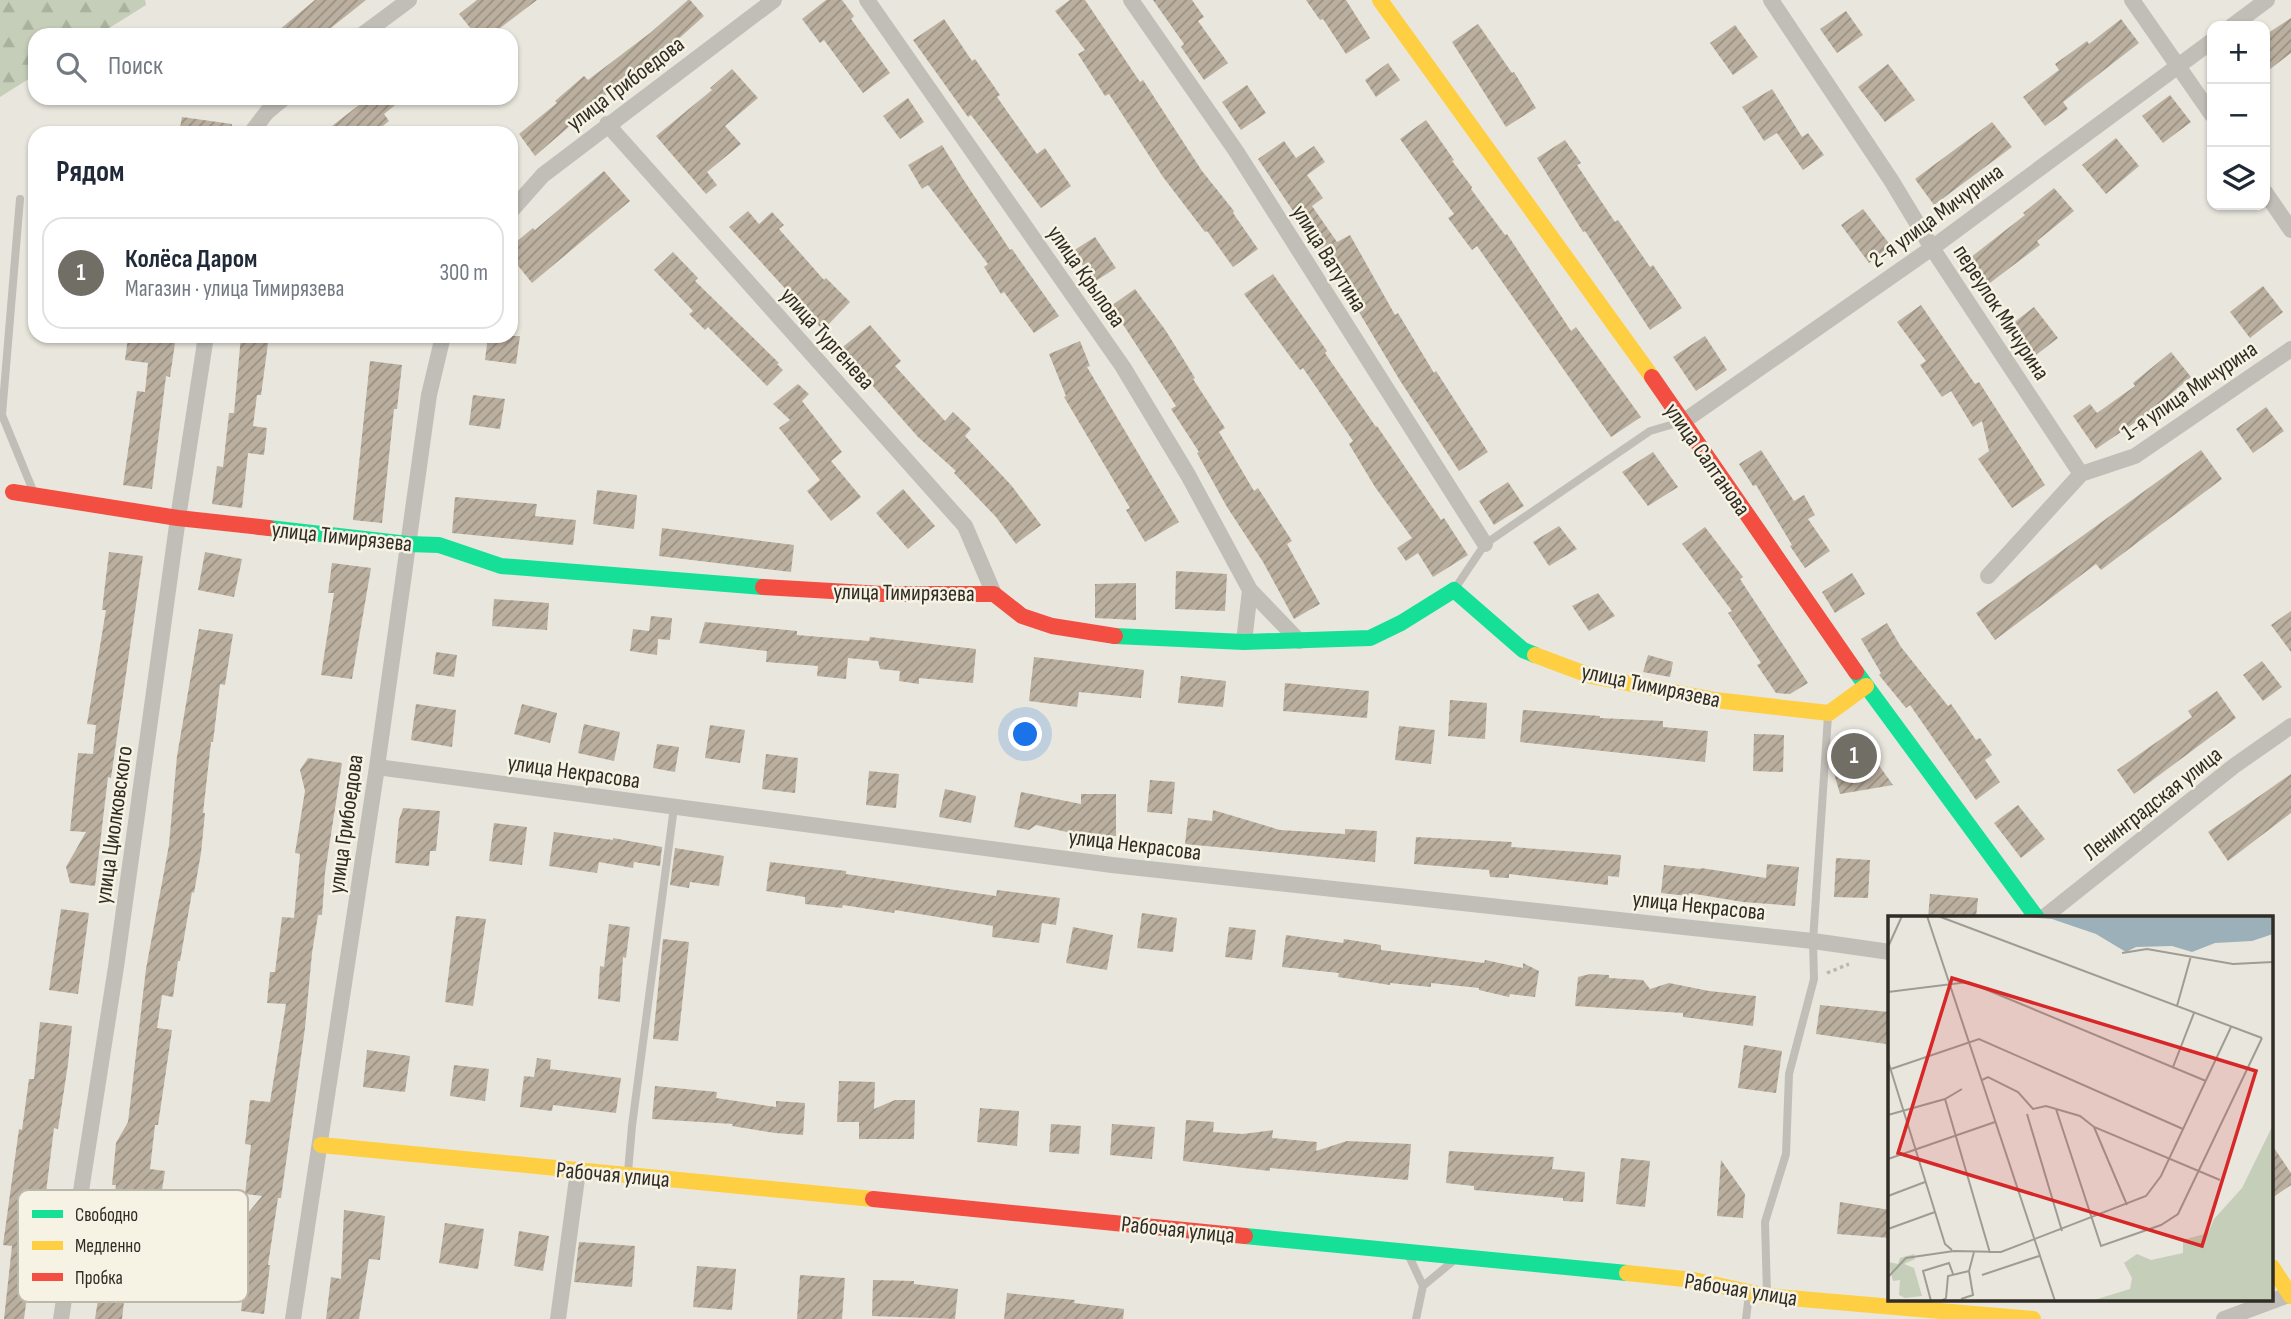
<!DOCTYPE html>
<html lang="ru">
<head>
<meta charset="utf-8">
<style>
  body { margin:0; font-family:"Sofia Sans Condensed",sans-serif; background:#f6f6f7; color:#1f2937 }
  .controls { position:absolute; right:21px; top:21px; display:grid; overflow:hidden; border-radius:14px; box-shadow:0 2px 5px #0004 }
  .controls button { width:63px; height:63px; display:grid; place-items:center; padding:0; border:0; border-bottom:2px solid #e0e1e3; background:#fff; color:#1f2937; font:35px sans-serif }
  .you { position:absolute; left:1026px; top:735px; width:24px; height:24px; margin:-18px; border:5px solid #fff; border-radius:50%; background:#1a73e8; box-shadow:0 0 0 10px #1a73e833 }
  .badge { display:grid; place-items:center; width:46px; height:46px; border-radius:50%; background:#716e66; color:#fff; font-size:23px; font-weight:700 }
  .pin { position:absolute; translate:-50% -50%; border:4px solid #fff; box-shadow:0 2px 7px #0006 }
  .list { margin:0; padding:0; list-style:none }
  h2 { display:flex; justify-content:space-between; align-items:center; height:91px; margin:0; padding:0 28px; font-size:30px }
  h2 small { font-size:23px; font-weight:400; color:#747a83 }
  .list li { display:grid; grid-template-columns:46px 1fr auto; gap:21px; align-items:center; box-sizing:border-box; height:112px; margin:0 14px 14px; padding:0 14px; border:2px solid #e0e1e3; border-radius:21px }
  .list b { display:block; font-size:26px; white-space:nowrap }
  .list p { margin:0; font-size:23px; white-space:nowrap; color:#747a83 }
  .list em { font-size:23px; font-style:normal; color:#747a83 }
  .icon { flex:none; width:38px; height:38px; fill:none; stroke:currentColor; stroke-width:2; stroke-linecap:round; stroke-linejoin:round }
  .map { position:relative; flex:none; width:2291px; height:1319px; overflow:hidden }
  .search { position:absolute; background:#fff; box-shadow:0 2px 5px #0004; left:28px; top:28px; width:490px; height:77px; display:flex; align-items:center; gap:18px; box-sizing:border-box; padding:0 24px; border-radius:21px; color:#747a83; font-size:26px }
  .panel { position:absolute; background:#fff; box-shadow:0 2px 5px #0004; left:28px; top:126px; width:490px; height:217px; border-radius:21px }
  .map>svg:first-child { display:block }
</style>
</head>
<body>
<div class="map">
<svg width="2291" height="1319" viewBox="0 0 2291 1319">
  <defs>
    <pattern id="forest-firs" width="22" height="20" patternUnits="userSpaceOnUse" patternTransform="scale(1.75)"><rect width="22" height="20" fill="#c5ceb8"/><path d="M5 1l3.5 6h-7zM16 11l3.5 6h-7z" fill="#aab19e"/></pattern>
    <pattern id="building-hatch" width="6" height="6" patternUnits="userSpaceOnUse" patternTransform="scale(1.75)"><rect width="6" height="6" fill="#bbb0a0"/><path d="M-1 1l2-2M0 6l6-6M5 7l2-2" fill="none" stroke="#999082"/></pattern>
  </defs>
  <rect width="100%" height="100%" fill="#e9e6dd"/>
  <path fill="url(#forest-firs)" d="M0,0H145L146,5L98,35H35V75L0,97Z"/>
  <path fill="url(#building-hatch)" d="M315,0H366L322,35H273Z
    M477,0H537L491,35H476L459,14Z
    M688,0H690L704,16L664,52L617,89L615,87L535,156L519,134L557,103L555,101L584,76L588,80L650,33Z
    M826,0H842L854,16L851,19L890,73L863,93L824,40L820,43L802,19Z
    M1070,0H1085L1140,82L1143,80L1202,171L1234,211L1233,213L1258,249L1233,267L1207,231L1205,232L1163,177L1109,94L1105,96L1078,54L1085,50L1055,11Z
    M1153,0H1192L1204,17L1198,21L1228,63L1204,80L1181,47L1184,44Z
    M1306,0H1346L1370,38L1346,54L1323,19L1320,20Z
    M1846,11L1863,35L1837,53L1820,29Z
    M2291,18V53L2265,73V35Z
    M944,19L972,61L975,59L1000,95L997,97L1037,154L1045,148L1071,186L1041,208L971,115L968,117L913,40Z
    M2121,19L2139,43L2063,102L2068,109L2045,126L2023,97L2059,70L2055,64L2087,41L2089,44Z
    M1478,24L1512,73L1514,72L1536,108L1506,127L1452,42Z
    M1735,25L1758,57L1733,75L1710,43Z
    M1388,63L1400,80L1376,97L1365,80Z
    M1888,64L1915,100L1885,122L1858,87Z
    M732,69L758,98L725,126L741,144L707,172L717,185L706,194L656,136L712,90L710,88Z
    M1247,85L1266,113L1241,130L1222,102Z
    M1772,89L1802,137L1808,133L1824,155L1803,170L1777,133L1764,141L1742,107Z
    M2170,95L2191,122L2163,143L2142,116Z
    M368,98H404L384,114L389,121L374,133H323Z
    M908,98L924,122L900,139L883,116Z
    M182,117L232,124L231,133H179Z
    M1426,120L1454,160L1452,161L1472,187L1471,189L1505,235L1507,234L1571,331L1576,327L1641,417L1611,437L1477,246L1472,250L1448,218L1454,214L1400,139Z
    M1992,122L2012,147L1934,205L1915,179Z
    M2116,138L2139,166L2106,194L2082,165Z
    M1565,140L1581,163L1577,165L1615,222L1618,220L1650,267L1653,265L1682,308L1650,330L1585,231L1583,232L1537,158Z
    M1284,141L1296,158L1314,146L1325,162L1307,175L1323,198L1312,206L1337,242L1350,235L1395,315L1398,313L1434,373L1436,371L1488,452L1459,471L1399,379L1335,272L1331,275L1318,253L1320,251L1258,159Z
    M942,145L963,179L1010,250L1012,249L1059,316L1034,333L1004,292L1001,294L984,267L988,264L928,185L922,189L908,165Z
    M604,171L630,201L532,283L511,257V246L533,228L535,230Z
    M2054,188L2074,211L2037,241L2040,245L1986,286L1966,261L2025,215L2023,213Z
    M1863,209L1891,246L1869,263L1841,225Z
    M748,211L759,224L772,212L784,225L779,229L824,280L826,278L850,302L823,330L729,227Z
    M1095,237L1116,268L1094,282L1073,251Z
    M673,252L698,278L695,281L779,363L777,364L783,370L767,386L708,327L705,330L689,314L693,311L654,270Z
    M1273,274L1327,351L1325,353L1376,427L1377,426L1441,520L1444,518L1468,555L1433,577L1418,553L1406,561L1397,548L1412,538L1375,487L1349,444L1353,441L1303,368L1300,370L1244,294Z
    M2263,286L2283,312L2250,338L2230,312Z
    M1135,289L1166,331L1195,378L1193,379L1225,428L1219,432L1254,491L1258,488L1292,541L1287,544L1320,604L1294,619L1263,562L1227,507L1197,453L1199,452L1171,409L1176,406L1111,306Z
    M1921,305L1975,384L1979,382L2045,485L2012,508L1978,459L1989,451L1982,421L1973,427L1951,391L1942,397L1920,365L1926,361L1897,322Z
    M2034,307L2058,338L2036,355L2012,324Z
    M870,325L901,361L895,366L945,421L953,412L971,429L965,436L1011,485L1041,525L1016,544L996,517L954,473L956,471L918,437L872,385L869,387L839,350Z
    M148,336H176L170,377L166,376L152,489L123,485L137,391L145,392L148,363L125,360L128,338L148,340Z
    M241,336H269L261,395H257L253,426L267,428L264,455L248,453L242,508L212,504L217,466L223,467L229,413H234Z
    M488,336H520L516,364L485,360Z
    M1705,336L1727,370L1696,391L1673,357Z
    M1080,341L1090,366L1087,367L1179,522L1145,542L1126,510L1130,508L1064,397L1066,396L1049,354Z
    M2171,352L2191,377L2143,417L2096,449L2073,416L2090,404L2097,413L2135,386L2133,383Z
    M370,361L402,365L397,409H394L382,523L353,520Z
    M798,384L809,394L802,401L842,452L831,461L861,497L831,521L807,491L820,480L779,428L790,420L773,404Z
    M473,395L505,399L500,429L469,425Z
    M2266,407L2284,431L2253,453L2236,429Z
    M1761,450L1794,501L1804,495L1815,515L1808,519L1830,551L1805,568L1790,546L1792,545L1756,485L1753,486L1739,464Z
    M2201,450L2222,479L2101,570L2096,564L1995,640L1976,613Z
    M1653,452L1678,487L1648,506L1622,472Z
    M1508,482L1524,506L1494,525L1479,501Z
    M903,489L935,526L908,549L876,513Z
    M597,490L637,495L634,529L593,524Z
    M455,497L537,504L535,516L576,520L573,545L452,533Z
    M1559,526L1577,549L1549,566L1533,542Z
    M1705,527L1743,577L1740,579L1808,683L1790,694L1776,693L1757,665L1761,663L1728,613L1732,611L1682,544Z
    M662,528L794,545L791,572L659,556Z
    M109,552L143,556L111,778L108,777L95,886L70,883L66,867L86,832L70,831L78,753L93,754L96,725L87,724L106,610H102Z
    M205,552L242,559L234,597L198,590Z
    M332,563L371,568L352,679L321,675L334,593H328Z
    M1176,571L1227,574L1225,611L1175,609Z
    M1852,573L1865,594L1835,613L1822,592Z
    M1136,583V620L1095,618V584Z
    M1598,593L1615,616L1589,631L1572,606Z
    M494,599L549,603L547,630L492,626Z
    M2291,611V652L2271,625Z
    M651,616L672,618L670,640L658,639L657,655L630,651L633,629L649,631Z
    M705,622L797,631V635L869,641L870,637L976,649L973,683L919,678V684L899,681L900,671L880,669L878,661L848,658L846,679L817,676L818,666L766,662L767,651L699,643Z
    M1887,623L1901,647L1948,706L1951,704L1976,740L1980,738L1992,755L1985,760L2000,782L1976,800L1910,705L1906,708L1879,675L1881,673L1861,639Z
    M199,629L233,634L225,685L220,684L213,742H211L203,813H205L201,853L194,893L192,892L180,961H178L173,997L162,995L157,1028L172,1030L158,1125H155L150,1169L165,1171L162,1190L155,1189L145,1255L152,1256L147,1287L126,1284L122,1319H95L116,1185H112L116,1143L128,1122L146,969L169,845L177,756Z
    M436,652L457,655L454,677L433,674Z
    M1648,655L1673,662L1670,677L1643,672Z
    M1034,657L1144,670L1141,698L1079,692L1077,707L1029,701Z
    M2262,661L2282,687L2263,701L2243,675Z
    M1181,676L1226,681L1223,707L1178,703Z
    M1285,683L1369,691L1367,718L1283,711Z
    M2217,691L2236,718L2134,794L2117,770L2192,717L2188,711Z
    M1450,700L1487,703L1485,739L1448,736Z
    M416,704L456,710L452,747L411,740Z
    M522,704L557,713L550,743L514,734Z
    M1523,710L1600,716V718L1663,721V727L1708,731L1705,762L1520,742Z
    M584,724L620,732L614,761L578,753Z
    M710,725L745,730L740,763L705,758Z
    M1399,726L1435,730L1431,764L1395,760Z
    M1855,732L1893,785L1840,794L1831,763L1840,747Z
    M1754,734L1784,735L1783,772L1753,771Z
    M657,744L679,747L675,772L653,768Z
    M766,754L798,758L795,793L762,789Z
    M308,758L342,763L325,873L322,915H318L312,953L305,1028L281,1198H278L268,1265H270L264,1314L241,1311L244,1287L232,1286L235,1261L247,1262L243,1219L262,1196L245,1194L251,1145L245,1144L250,1100L270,1102L286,1004L267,1003L270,972H275L282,917L294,918L300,854L295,853L305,791L300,770Z
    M869,771L899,774L896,808L866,805Z
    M2291,774V813L2228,861L2208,832Z
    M1150,780L1175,782L1172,814L1147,812Z
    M945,789L976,796L971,823L939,817Z
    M1021,792L1081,804V794H1116V836L1080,835L1036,825L1029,830L1014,827Z
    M2018,805L2045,839L2021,858L1994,823Z
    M403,808L440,811L436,851H430L429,866L395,863L399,820Z
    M1213,810L1280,830L1345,834V829L1377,831L1375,862L1185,844L1188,818L1212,821Z
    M494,823L527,827L522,865L489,861Z
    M554,832L613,840V838L662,847L660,866L634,862L633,868L599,862L597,873L549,866Z
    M1416,837L1512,842L1511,847L1621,855L1619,877L1608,876V885L1509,874V878L1490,877L1489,870L1414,864Z
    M675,848L724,856L719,886L690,882L689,888L670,885Z
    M1836,858L1870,860L1868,898L1834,897Z
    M770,862L846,871V874L996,896L997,890L1060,898L1056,925L1042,923L1039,943L992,937L993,926L895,910L894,913L843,905L842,908L805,904V897L766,891Z
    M1767,864L1799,867L1795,906L1743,902L1689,893L1688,896L1661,893L1664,865L1700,869L1701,868L1766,878Z
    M1930,894L1978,898L1976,918H1928Z
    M61,909L89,913L78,994L49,990Z
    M1142,913L1177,918L1173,952L1137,948Z
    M456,916L486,919L473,1006L445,1002Z
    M609,924L630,927L626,958L623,957L620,1002L598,999L600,966L604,967Z
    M1073,927L1113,935L1107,970L1066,963Z
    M1229,927L1256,930L1252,960L1225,957Z
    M1286,935L1343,943L1344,939L1381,945V950L1484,963L1485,960L1523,968V963L1539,971L1535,997L1510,994L1509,997L1479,990V988L1431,983V987L1390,983V985L1338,977L1339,973L1282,967Z
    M663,939L689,942L678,1041L653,1039Z
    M1590,974L1609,975V978L1643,980L1650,989L1669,983L1709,991L1756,996L1753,1026L1683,1017V1013L1575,1006L1578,977Z
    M1820,1005L1889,1012L1886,1044L1816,1034Z
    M40,1022L72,1026L68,1064L58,1129L54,1128L39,1249L33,1248L24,1319H4L12,1246L3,1245L19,1129L22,1130L29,1079H34Z
    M1744,1045L1782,1051L1776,1093L1738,1088Z
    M367,1050L410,1056L405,1092L363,1087Z
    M537,1058L551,1060L550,1069L621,1078L616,1113L553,1105L552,1111L520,1107L524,1076L534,1077Z
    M454,1065L489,1069L485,1101L450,1096Z
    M839,1081L875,1082L874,1109L895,1100H915L914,1139H859V1122H837Z
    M655,1086L717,1092L716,1098L776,1107V1101L805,1103L803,1135L775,1133L732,1126L733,1124L652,1119Z
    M980,1108L1019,1111L1017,1146L977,1142Z
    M1186,1120L1214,1122L1213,1132L1243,1134L1273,1130L1272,1138L1317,1142L1316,1151L1347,1141L1411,1144L1408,1180L1270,1168V1171L1183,1161Z
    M1051,1124L1081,1126L1079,1154L1049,1152Z
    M1112,1124L1155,1127L1152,1159L1110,1155Z
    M2272,1145L2291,1173V1185L2272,1198Z
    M1449,1151L1554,1157L1552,1169L1585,1172L1583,1202L1563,1201V1198L1474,1190V1186L1446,1183Z
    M1621,1158L1650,1161L1645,1207L1616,1204Z
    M1721,1160L1745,1194L1743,1218L1717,1216Z
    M1840,1202L1890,1210V1238L1837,1234Z
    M344,1210L385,1216L380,1260L369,1259L359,1319H326L331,1277L341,1279Z
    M445,1223L484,1229L478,1269L439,1263Z
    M519,1231L549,1236L543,1271L514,1266Z
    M579,1242L635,1246L632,1287L574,1282Z
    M697,1266L736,1269L732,1310L693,1307Z
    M800,1275L845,1278L842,1319H797Z
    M873,1280L914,1281V1284L958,1289L955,1319L872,1316Z
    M1007,1293L1075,1300L1074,1303L1124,1309L1123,1319H1004Z"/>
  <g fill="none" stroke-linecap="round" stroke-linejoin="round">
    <path stroke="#bab7af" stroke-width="3.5" stroke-dasharray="3.5 3.5" stroke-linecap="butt" d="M1827,973L1849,964"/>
    <path stroke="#c1beb7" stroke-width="8" d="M20,199L2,415L34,493
      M1456,587L1485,544L1650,431L1681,422
      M628,1172L632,1126L674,807
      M1408,1254L1423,1286L1416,1319
      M1423,1286L1452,1262
      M1767,1294L1765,1222L1786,1154L1789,1074L1814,979L1813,941L1828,716
      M1746,1319L1749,1294"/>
    <path stroke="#c1beb7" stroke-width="16" d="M867,0L1123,367L1188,475L1250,590L1299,641
      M1131,0L1236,151L1485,544
      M1771,0L1891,180L1932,248L2081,474
      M2132,0L2212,115
      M2232,26L2267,0
      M362,35L409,0
      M607,124L965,526L994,594
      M251,133L267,112L284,98
      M2265,192L2291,230
      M511,211L543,175L774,0
      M1684,421L1932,248L2212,41
      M1988,576L2081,474L2135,456L2291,349
      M1244,642L1250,590
      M377,767L1112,865L1813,941L1890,952
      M2043,918L2234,766L2291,726
      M61,1319L116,967L178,518L206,336
      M293,1319L377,767L429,395L443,336
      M558,1319L578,1171
      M2224,1319L2291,1294"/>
    <path stroke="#16e098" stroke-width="16" d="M269,528L408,544L439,545L501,566L763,587
      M1115,636L1244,642L1370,638L1401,623L1454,590L1523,650L1535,655
      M1856,672L2037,918
      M1245,1236L1627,1273"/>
    <path stroke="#ffcf43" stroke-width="16" d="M1380,0L1652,377
      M1535,655L1591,676L1715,700L1829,713L1866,686
      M321,1145L873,1199
      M2272,1267L2291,1296
      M1627,1273L1694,1280L1767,1296L2033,1319"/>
    <path stroke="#f24e42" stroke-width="16" d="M1652,377L1856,672
      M13,492L178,518L269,528
      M763,587L883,594H994L1022,616L1052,626L1115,636
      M873,1199L1245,1236"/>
  </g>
  <g text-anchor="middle" stroke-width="5" stroke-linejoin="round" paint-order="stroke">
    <g font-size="23" fill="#312d26" stroke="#f6f3e4">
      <text transform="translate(625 83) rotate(-37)" y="8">улица Грибоедова</text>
      <text transform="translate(1936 215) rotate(-36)" y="8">2-я улица Мичурина</text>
      <text transform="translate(1330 258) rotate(58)" y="8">улица Ватутина</text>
      <text transform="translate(1087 276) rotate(55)" y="8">улица Крылова</text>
      <text transform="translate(2002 312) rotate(57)" y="8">переулок Мичурина</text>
      <text transform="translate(828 338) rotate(48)" y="8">улица Тургенева</text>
      <text transform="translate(2189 390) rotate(-34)" y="8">1-я улица Мичурина</text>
      <text transform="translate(1708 459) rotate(55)" y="8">улица Салтанова</text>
      <text transform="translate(342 536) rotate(6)" y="8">улица Тимирязева</text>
      <text transform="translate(904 592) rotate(1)" y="8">улица Тимирязева</text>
      <text transform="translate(1651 685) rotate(12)" y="8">улица Тимирязева</text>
      <text transform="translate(574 771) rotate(8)" y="8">улица Некрасова</text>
      <text transform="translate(2152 803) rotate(-38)" y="8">Ленинградская улица</text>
      <text transform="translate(345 824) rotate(-82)" y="8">улица Грибоедова</text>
      <text transform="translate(113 825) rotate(-82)" y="8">улица Циолковского</text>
      <text transform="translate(1135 844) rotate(7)" y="8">улица Некрасова</text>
      <text transform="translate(1699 905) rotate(6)" y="8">улица Некрасова</text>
      <text transform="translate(613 1174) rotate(5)" y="8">Рабочая улица</text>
      <text transform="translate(1178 1229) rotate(6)" y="8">Рабочая улица</text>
      <text transform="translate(1741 1289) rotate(9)" y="8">Рабочая улица</text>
    </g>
  </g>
  <g transform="translate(1888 916)">
    <rect width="385" height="385" fill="#e9e6dd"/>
    <path d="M385,209V385H203L242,373L244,362L236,347L249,338L263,344L295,337V324L320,317L326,303L354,272ZM26,338L27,343L16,348L26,352L34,380L17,382L11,379L12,364L5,365L0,346L10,348L12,342Z" fill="#c5ceb8"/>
    <path d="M127,0H385V18L364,25L327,27L304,36L284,30L248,31L238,36L208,18L164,3Z" fill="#9bb0b8"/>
    <path fill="none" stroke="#9f9c94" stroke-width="2" d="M39,0L167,385M50,0L374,122M0,31L14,0M234,37L259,33L345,48L385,46M0,76L80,66L318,165M289,90L303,40M0,145L57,328L64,334M285,151L306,97M0,154L91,123L295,213M94,164L100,161L130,176L145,193L158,190L192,200L206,211L332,264M57,183L102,337M168,193L213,330L273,309L290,298L374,122M139,198L174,315M0,199L57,183L74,173M206,211L239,289M0,243L107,206M0,280L37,266M0,313L47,296M94,359L151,340M0,361L18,342L66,335L113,336L258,280L273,260L343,111M73,383L85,379L81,355L86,336M43,385L35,355L61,347L65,358M53,385L58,382L60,360L81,355"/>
    <path fill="#d62828" fill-opacity="0.15" stroke="#d62828" stroke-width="3.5" d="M64,62L368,155L314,330L10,237Z"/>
    <rect width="385" height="385" fill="none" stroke="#312d26" stroke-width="3.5"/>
  </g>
  <rect x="18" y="1190" width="230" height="112" rx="10" fill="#f6f3e4" stroke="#bbb8ab" stroke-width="2"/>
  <rect x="32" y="1210" width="31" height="8" fill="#16e098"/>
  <rect x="32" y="1241" width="31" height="9" fill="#ffcf43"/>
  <rect x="32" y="1273" width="31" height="8" fill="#f24e42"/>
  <g font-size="19" fill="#312d26">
    <text x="75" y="1221">Свободно</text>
    <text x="75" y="1252">Медленно</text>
    <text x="75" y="1284">Пробка</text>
  </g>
</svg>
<div class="controls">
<button>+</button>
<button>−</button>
<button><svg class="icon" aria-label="layers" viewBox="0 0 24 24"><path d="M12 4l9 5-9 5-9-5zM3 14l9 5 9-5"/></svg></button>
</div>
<div class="you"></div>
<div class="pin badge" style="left:1854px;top:756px">1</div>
<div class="search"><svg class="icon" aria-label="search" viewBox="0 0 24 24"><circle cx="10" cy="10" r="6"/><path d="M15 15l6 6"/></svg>Поиск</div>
<section class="panel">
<h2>Рядом<small></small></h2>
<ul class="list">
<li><span class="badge">1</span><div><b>Колёса Даром</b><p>Магазин · улица Тимирязева</p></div><em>300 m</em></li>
</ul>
</section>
</div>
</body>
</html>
